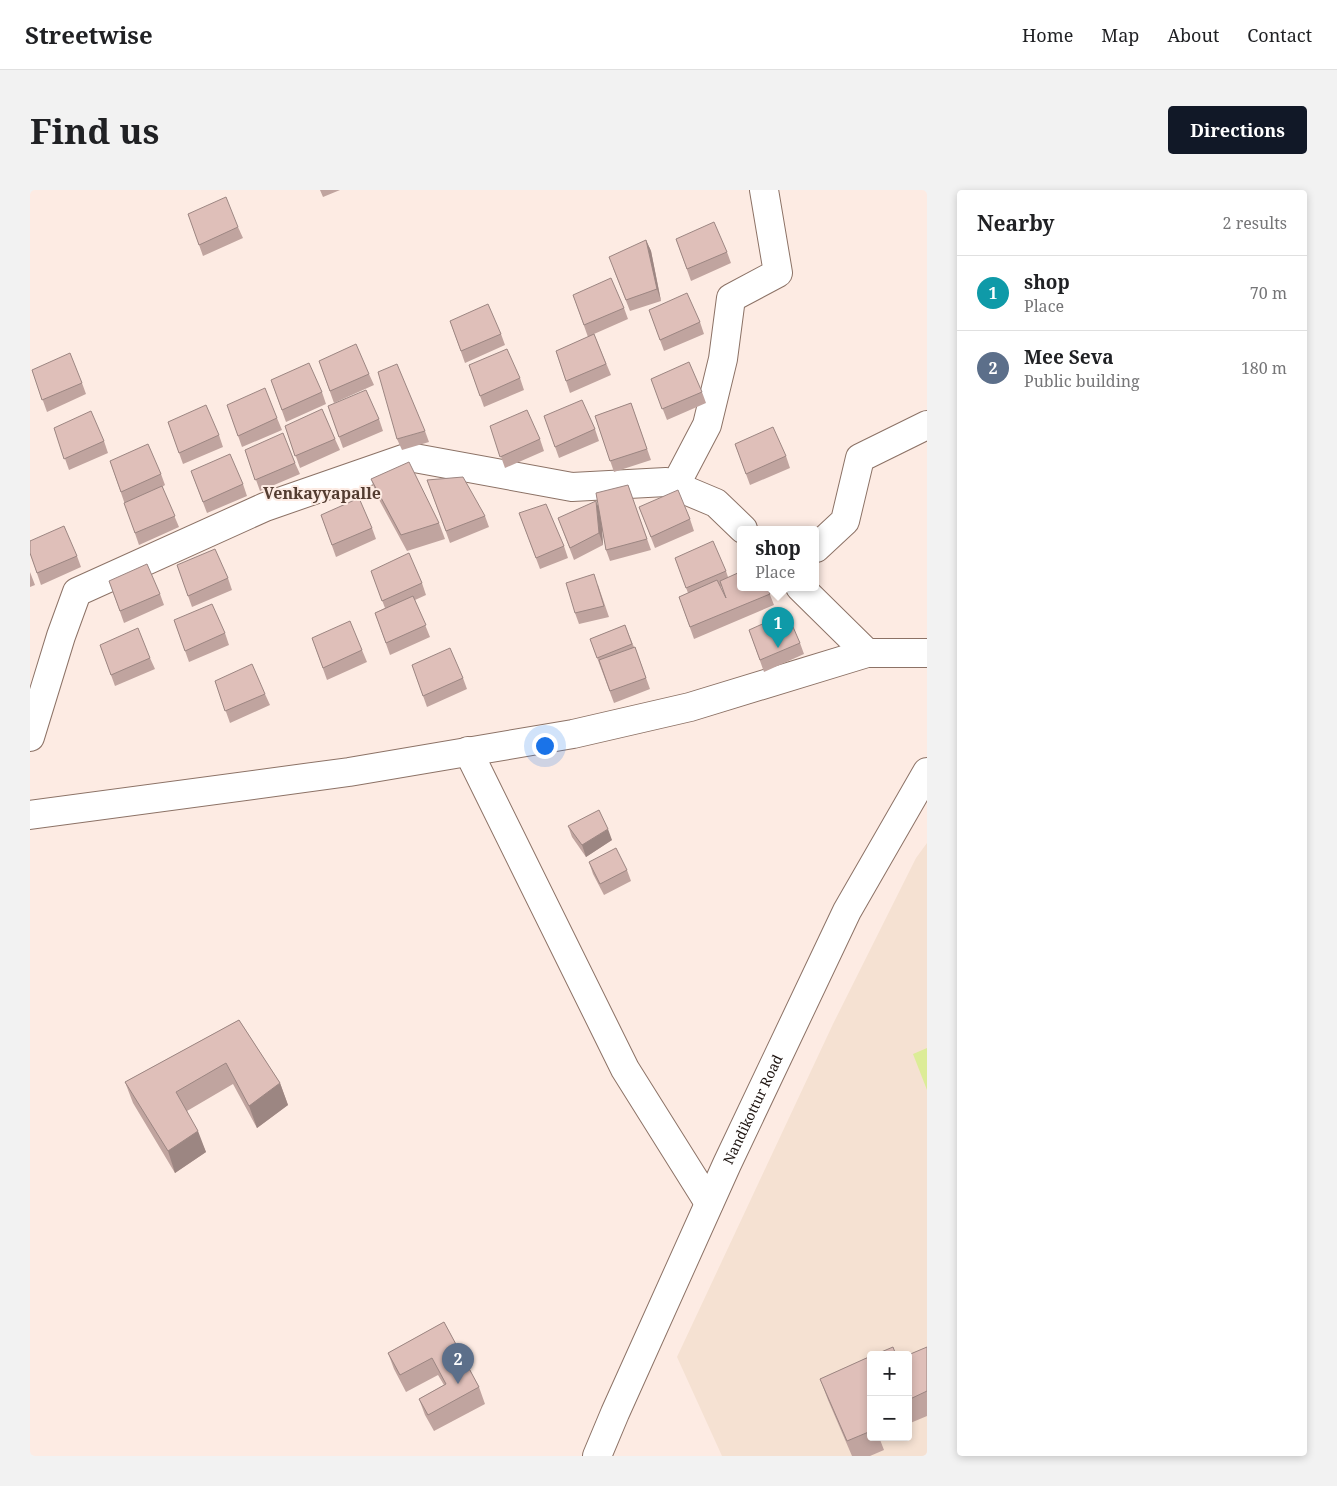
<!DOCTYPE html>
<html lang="en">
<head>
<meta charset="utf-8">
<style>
  body { margin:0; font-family:"Noto Serif",serif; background:#f2f2f2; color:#202124 }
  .controls { position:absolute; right:15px; bottom:15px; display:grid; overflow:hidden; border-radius:5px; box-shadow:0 2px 8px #0003 }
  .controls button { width:45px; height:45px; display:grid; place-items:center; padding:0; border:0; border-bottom:1px solid #e0e0e0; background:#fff; color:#202124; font:25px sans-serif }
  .you { position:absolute; left:514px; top:555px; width:18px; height:18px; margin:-12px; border:4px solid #fff; border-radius:50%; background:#1a73e8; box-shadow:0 0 0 8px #1a73e833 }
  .badge { display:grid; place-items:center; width:32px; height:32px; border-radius:50%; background:#111827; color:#fff; font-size:16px; font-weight:700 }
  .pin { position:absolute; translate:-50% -41px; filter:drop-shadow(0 1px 2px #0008) }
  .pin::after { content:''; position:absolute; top:26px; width:18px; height:15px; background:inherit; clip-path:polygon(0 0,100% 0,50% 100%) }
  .popup { position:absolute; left:707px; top:336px; width:82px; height:65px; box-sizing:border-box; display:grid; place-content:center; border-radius:5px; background:#fff; filter:drop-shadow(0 1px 4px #0005); font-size:16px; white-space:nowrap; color:#757577 }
  .popup b { font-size:19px; color:#202124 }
  .popup::after { content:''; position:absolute; left:50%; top:100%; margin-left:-10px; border:10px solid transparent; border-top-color:#fff }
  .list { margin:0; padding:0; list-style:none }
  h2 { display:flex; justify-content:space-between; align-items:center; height:65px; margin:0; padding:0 20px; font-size:21px }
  h2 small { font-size:16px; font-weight:400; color:#757577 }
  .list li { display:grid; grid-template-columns:32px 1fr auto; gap:15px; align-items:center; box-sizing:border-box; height:75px; padding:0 20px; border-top:1px solid #e0e0e0 }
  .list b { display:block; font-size:19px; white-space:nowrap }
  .list p { margin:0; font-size:16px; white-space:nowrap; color:#757577 }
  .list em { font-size:16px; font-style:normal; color:#757577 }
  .map { position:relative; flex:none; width:897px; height:1266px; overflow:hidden; border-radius:5px }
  header { display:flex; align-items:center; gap:30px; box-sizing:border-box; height:70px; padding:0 25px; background:#fff; border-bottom:1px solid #e0e0e0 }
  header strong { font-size:24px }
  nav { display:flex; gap:28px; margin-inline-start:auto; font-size:18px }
  .intro { display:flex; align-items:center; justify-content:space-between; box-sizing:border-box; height:120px; padding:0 30px }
  h1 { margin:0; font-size:35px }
  .button { padding:12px 22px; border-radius:5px; background:#111827; color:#fff; font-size:18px; font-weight:700 }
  main { display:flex; gap:30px; padding:0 30px }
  aside { flex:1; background:#fff; border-radius:5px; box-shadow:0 2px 8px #0003 }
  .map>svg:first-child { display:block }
</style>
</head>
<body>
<header>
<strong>Streetwise</strong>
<nav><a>Home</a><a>Map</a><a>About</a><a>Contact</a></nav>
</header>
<div class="intro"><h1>Find us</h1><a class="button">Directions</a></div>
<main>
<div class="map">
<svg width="897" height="1266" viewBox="0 0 897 1266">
  <rect width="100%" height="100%" fill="#fdebe3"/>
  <path fill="#f5e1d2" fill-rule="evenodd" d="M897,653V1266H692L647,1167L803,834L886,668ZM841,1165H878V1247H841Z"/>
  <path fill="#dcec97" d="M897,858V900L883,864Z"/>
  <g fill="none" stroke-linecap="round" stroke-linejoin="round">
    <g stroke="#8c7266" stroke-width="30">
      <path id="minor" d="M645,296L677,235L693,169L701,108L748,83L734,0
        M786,358L815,331L830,268L897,235
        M770,397L837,463
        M0,547L31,446L47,402L235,317L379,267L542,297L636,292L686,313L713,339"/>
    </g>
    <g stroke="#8c7266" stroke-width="30">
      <g id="major">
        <path d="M438,561L595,879L679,1013"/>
        <path d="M0,625L319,582L543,544L660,517L837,463H897"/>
        <path id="s1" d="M567,1266L585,1223L697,974L817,721L897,582"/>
      </g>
    </g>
    <use href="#minor" stroke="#fff" stroke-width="28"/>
    <use href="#major" stroke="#fff" stroke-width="28"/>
  </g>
  <path fill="#c0a49f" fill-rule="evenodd" d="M290,0H310L293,7Z
    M158,24L208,37L213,48L173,66Z
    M646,49L697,62L701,73L661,91Z
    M616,50L621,61L631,111L600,121L583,78Z
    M543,105L594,118L598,129L564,144L581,185L540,203L526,161L558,147Z
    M619,120L670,132L674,144L634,161Z
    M420,131L471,144L475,155L435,173Z
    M289,171L339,184L344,195L304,213Z
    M439,175L490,188L494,200L454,217Z
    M2,180L52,193L56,204L17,222Z
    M621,189L672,202L676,213L637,230Z
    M241,190L292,202L296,214L256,232Z
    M601,213L621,270L584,282L565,226Z
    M197,215L247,228L252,240L212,257Z
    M298,216L349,229L353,241L313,258Z
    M514,226L565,239L569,251L529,268Z
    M138,232L189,245L193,257L153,274Z
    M255,236L305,249L310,260L270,278Z
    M460,236L510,249L514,261L475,278Z
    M24,238L74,251L78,263L39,280Z
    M395,241L399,252L372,260L367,249Z
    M705,254L756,266L760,278L720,295Z
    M215,260L265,273L270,284L230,301Z
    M80,271L131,284L135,295L132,297L149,337L109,355Z
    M161,281L213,294L217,306L177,323Z
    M341,289L409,333L415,349L377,361L347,306Z
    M397,290L455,326L459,337L420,353Z
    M598,295L621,360L580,371L576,360L571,332L573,355L544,370L528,328L569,318Z
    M609,317L660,329L664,341L625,358Z
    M489,323L534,356L538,368L510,379Z
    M291,325L342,338L346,349L306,367Z
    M0,363L47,366L51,377L11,395Z
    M645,368L696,381L698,387L737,397L744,415L664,449L649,407L658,403ZM690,396H691L696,408Z
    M147,375L198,388L202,400L162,417Z
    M341,381L392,393L396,405L385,410L400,447L360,465L345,423L355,418Z
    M0,382L5,395L0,397Z
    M79,391L130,404L134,415L94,433Z
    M568,395L579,427L549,434L545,423Z
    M144,430L195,443L199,455L159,472Z
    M595,435L604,457H605L620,499L584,513L560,449Z
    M719,440L770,453L774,464L734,482Z
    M282,448L332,460L337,472L297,490Z
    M70,455L120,468L125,479L85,496Z
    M382,475L433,488L437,499L397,517Z
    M185,491L235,504L240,515L200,533Z
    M538,636L582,650L556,667L542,647Z
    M559,672L597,680L601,691L574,705L563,684Z
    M209,830L250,893L258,915L227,938L203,894L157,921L176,962L145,983L103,913L95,892Z
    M414,1132L449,1197L455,1214L404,1241L395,1225L389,1209L414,1195L408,1185L376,1202L364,1179L358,1163Z
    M897,1157V1226L878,1234V1165Z
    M841,1166V1247H849L854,1260L840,1266H822L798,1210L790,1189Z"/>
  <path fill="#9c8682" d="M616,50L621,61L631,111L627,99Z
    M566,311L571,322L573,355L569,343Z
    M578,639L582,650L556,667L552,655Z
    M250,893L258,915L227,938L219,916Z
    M168,941L176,962L145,983L138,961Z"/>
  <path fill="#dfbfb9" stroke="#9c8682" d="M196,7L208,37L169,55L158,24Z
    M684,32L697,62L657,79L646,49Z
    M616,50L627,99L596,110L579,67Z
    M581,88L594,118L554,135L543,105Z
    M657,103L670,132L630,150L619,120Z
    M458,114L471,144L431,161L420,131Z
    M564,144L576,174L536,191L526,161Z
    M326,154L339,184L300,201L289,171Z
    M477,159L490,188L450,206L439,175Z
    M40,163L52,193L12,210L2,180Z
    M659,172L672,202L632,219L621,189Z
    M279,173L292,202L252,220L241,190Z
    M367,174L395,241L367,249L348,182Z
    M235,198L247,228L208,246L197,215Z
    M336,200L349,229L309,247L298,216Z
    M552,210L565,239L525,257L514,226Z
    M601,213L617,259L580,271L565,226Z
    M176,215L189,245L149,263L138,232Z
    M292,219L305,249L265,266L255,236Z
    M497,220L510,249L470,267L460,236Z
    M61,221L74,251L34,269L24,238Z
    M743,237L756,266L716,284L705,254Z
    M253,243L265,273L225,290L215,260Z
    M118,254L131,284L91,302L80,271Z
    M200,264L213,294L173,312L161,281Z
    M379,272L409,333L371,345L341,289Z
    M433,287L455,326L416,341L397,290Z
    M598,295L617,349L576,360L566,303Z
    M132,296L145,326L105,343L94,313Z
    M648,300L660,329L621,347L609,317Z
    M329,308L342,338L302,355L291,325Z
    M566,311L569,343L540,358L528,328Z
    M516,314L534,356L506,368L489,323Z
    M34,336L47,366L7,383L0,363V351Z
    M683,351L696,381L656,398L645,368Z
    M185,359L198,388L158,406L147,375Z
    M379,363L392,393L352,411L341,381Z
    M117,374L130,404L90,421L79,391Z
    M710,382V397H737L740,404L660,437L649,407L687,390L696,408L690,391Z
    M564,384L574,416L545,423L536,393Z
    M383,406L396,435L356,453L345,423Z
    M182,414L195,443L155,461L144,430Z
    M757,423L770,453L730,470L719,440Z
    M320,431L332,460L293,478L282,448Z
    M595,435L602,454L567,468L560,449Z
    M108,438L120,468L81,485L70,455Z
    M605,457L616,488L580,501L569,470Z
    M420,458L433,488L393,506L382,475Z
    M222,474L235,504L195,521L185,491Z
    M569,620L578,639L552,655L538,636Z
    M586,658L597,680L570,694L559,672Z
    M209,830L250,893L219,916L196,873L146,902L168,941L138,961L95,892Z
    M414,1132L449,1197L398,1225L389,1209L416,1194L402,1168L370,1185L358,1163Z
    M863,1157L866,1165H844Z
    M897,1157V1201L878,1210V1165Z
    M841,1166V1241L817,1251L790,1189Z"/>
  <g text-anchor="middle" stroke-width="4" stroke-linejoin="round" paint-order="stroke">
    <g font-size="14" fill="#1e1410" stroke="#fdebe3">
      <text dy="5" stroke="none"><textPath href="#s1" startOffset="380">Nandikottur Road</textPath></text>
    </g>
    <g font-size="16" font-weight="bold" fill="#533c31" stroke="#fdebe3">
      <text x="292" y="309">Venkayyapalle</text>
    </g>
  </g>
</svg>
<div class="controls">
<button>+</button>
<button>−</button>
</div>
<div class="you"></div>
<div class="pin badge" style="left:748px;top:458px;background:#0f9aa8">1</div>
<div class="popup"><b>shop</b>Place</div>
<div class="pin badge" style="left:428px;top:1194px;background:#5c6f8a">2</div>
</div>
<aside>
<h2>Nearby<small>2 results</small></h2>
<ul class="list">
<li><span class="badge" style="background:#0f9aa8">1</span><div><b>shop</b><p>Place</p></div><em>70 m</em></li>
<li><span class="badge" style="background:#5c6f8a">2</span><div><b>Mee Seva</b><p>Public building</p></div><em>180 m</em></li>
</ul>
</aside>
</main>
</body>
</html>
